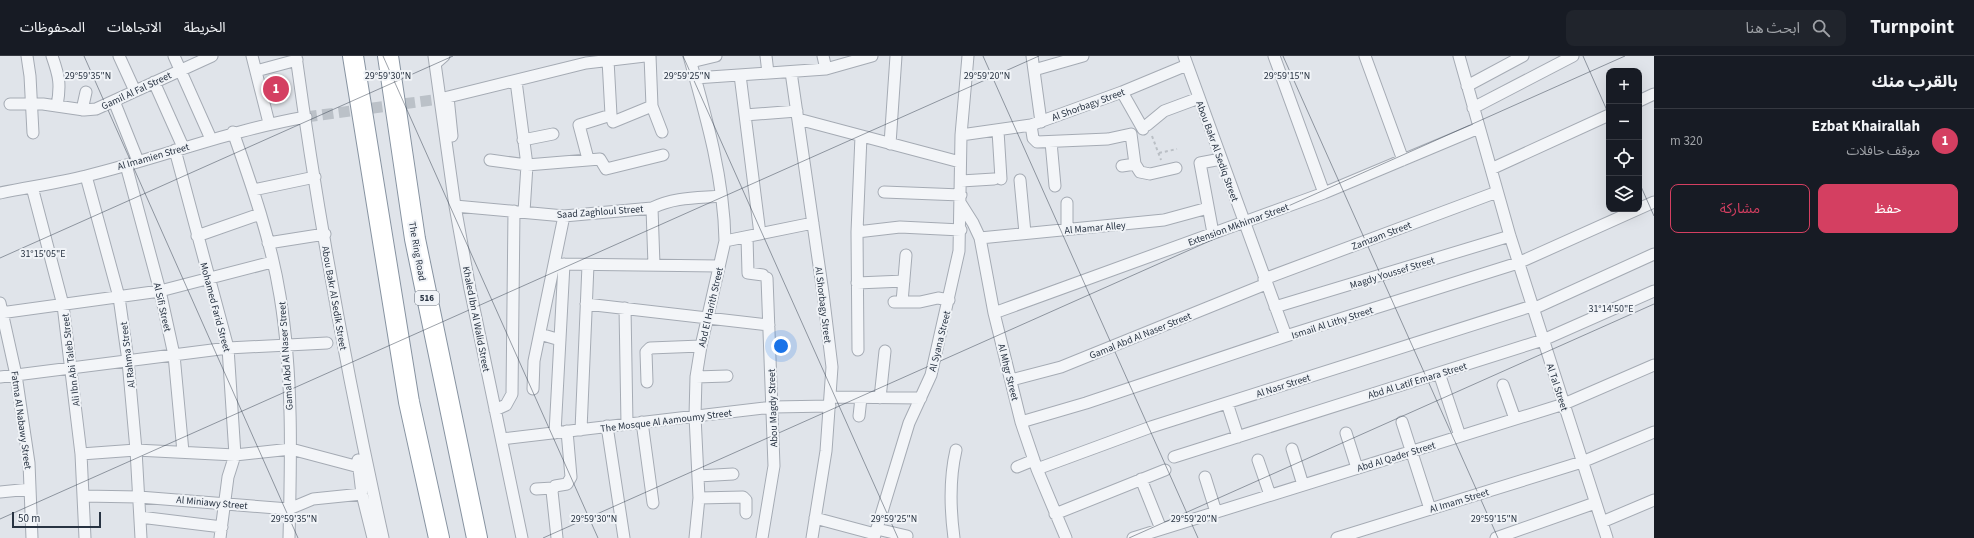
<!DOCTYPE html>
<html lang="ar">
<head>
<meta charset="utf-8">
<style>
  body { margin:0; font-family:"Source Sans 3","Noto Sans Arabic",sans-serif; background:#20242c; color:#f1f3f6; direction:rtl }
  .controls { position:absolute; right:12px; top:12px; display:grid; overflow:hidden; border-radius:8px; box-shadow:0 4px 16px #0002 }
  .controls button { width:36px; height:36px; display:grid; place-items:center; padding:0; border:0; border-bottom:1px solid #363941; background:#171b24; color:#f1f3f6; font:20px sans-serif }
  .scale { position:absolute; left:12px; bottom:10px; width:89px; box-sizing:border-box; padding-left:4px; border:2px solid #283342; border-top:0; font-size:11px; line-height:14px; white-space:nowrap; color:#283342; -webkit-text-stroke:3px #f0f3f7; paint-order:stroke }
  .you { position:absolute; left:781px; top:290px; width:14px; height:14px; margin:-10px; border:3px solid #fff; border-radius:50%; background:#1a73e8; box-shadow:0 0 0 6px #1a73e833 }
  .badge { display:grid; place-items:center; width:26px; height:26px; border-radius:50%; background:#d43f61; color:#fff; font-size:13px; font-weight:700 }
  .pin { position:absolute; translate:-50% -50%; border:2px solid #fff; box-shadow:0 1px 4px #0006 }
  .list { margin:0; padding:0; list-style:none }
  h2 { display:flex; justify-content:space-between; align-items:center; height:52px; margin:0; padding:0 16px; font-size:17px }
  h2 small { font-size:13px; font-weight:400; color:#9ea1a6 }
  .list li { display:grid; grid-template-columns:26px 1fr auto; gap:12px; align-items:center; box-sizing:border-box; height:64px; padding:0 16px; border-top:1px solid #363941 }
  .list b { display:block; font-size:15px; white-space:nowrap }
  .list p { margin:0; font-size:13px; white-space:nowrap; color:#9ea1a6 }
  .list em { font-size:13px; font-style:normal; color:#9ea1a6 }
  .actions { display:flex; gap:8px; padding:12px 16px }
  .actions a { flex:1; padding:9px 0; border:1px solid #d43f61; border-radius:8px; text-align:center; font-size:14px; color:#d43f61 }
  .actions .main { background:#d43f61; color:#fff }
  .icon { flex:none; width:22px; height:22px; fill:none; stroke:currentColor; stroke-width:2; stroke-linecap:round; stroke-linejoin:round }
  .map { position:relative; flex:none; width:1654px; height:482px; overflow:hidden; direction:ltr }
  header { display:flex; align-items:center; gap:24px; box-sizing:border-box; height:56px; padding:0 20px; background:#171b24; border-bottom:1px solid #363941 }
  header strong { font-size:19px }
  nav { display:flex; gap:22px; margin-inline-start:auto; font-size:14px }
  .search { width:280px; height:36px; background:#20242c; display:flex; align-items:center; gap:10px; box-sizing:border-box; padding:0 14px; border-radius:8px; color:#9ea1a6; font-size:15px }
  main { display:flex }
  aside { flex:1; background:#171b24 }
  .map>svg:first-child { display:block }
</style>
</head>
<body>
<header>
<strong>Turnpoint</strong>
<div class="search"><svg class="icon" aria-label="search" viewBox="0 0 24 24"><circle cx="10" cy="10" r="6"/><path d="M15 15l6 6"/></svg>ابحث هنا</div>
<nav><a>الخريطة</a><a>الاتجاهات</a><a>المحفوظات</a></nav>
</header>
<main>
<aside>
<h2>بالقرب منك<small></small></h2>
<ul class="list">
<li><span class="badge">1</span><div><b>Ezbat Khairallah</b><p>موقف حافلات</p></div><em>320 m</em></li>
</ul>
<div class="actions"><a class="main">حفظ</a><a>مشاركة</a></div>
</aside>
<div class="map">
<svg width="1654" height="482" viewBox="0 0 1654 482">
  <rect width="100%" height="100%" fill="#e0e4ea"/>
  <g fill="none" stroke-linecap="round" stroke-linejoin="round">
    <path stroke="#bbc1c8" stroke-width="11" stroke-dasharray="11 5.5" stroke-linecap="butt" d="M306,61L440,43"/>
    <g stroke="#a5abb4" stroke-width="13">
      <path id="street" d="M27,0L30,20L33,77
        M52,0C59,20 61,28 57,50
        M119,0L135,35
        M174,0L211,83
        M252,0L269,67
        M296,0C318,162 348,323 383,482
        M434,0L455,150L470,233L522,482
        M650,0L652,50L662,76
        M689,0C706,60 724,122 725,185L701,290L696,321L695,360L699,442L695,482
        M766,0L768,17
        M823,0L826,13
        M1032,0L1041,66
        M1184,0L1286,280
        M1274,0L1324,137
        M1365,0L1403,104
        M1459,0L1510,180L1607,482
        M608,4L611,59L613,66L652,50
        M691,6L716,0
        M435,8L444,0
        M1034,14L1083,0
        M256,15L297,4
        M791,16L823,237L832,311L826,395L812,482
        M740,19L760,178
        M695,22L826,13L872,0
        M516,25L527,109L524,156
        M154,26L183,91
        M1467,30L1523,0
        M1122,36L1143,73
        M448,41L452,80
        M440,43L586,7L645,0
        M114,45L138,105
        M1639,45L1654,38
        M10,48H43L84,54L96,53L212,0
        M1473,52L1573,0
        M82,54L86,36
        M745,59L797,55
        M798,63L960,106
        M1031,69L1033,82L1037,86L1108,83L1131,78L1135,108L1140,116L1150,118L1176,112
        M1147,69L1164,55L1199,42
        M998,75L1001,123
        M233,76C252,130 271,184 280,240C293,319 291,402 289,482
        M961,79L1031,69L1122,36L1187,9
        M523,84L553,78
        M1051,86L1055,130
        M890,88L896,0
        M175,94L228,292L235,399L228,421L220,482
        M588,103L579,69L611,59
        M490,104L527,109L600,103L606,113L663,99
        M126,109L160,235L174,299L183,396
        M1122,110L1135,108
        M1491,113L1609,59
        M86,120L119,241L128,305L136,394L141,482
        M1020,124L1025,177
        M961,125L994,123
        M32,131L63,249L81,398L85,482
        M253,134L315,121
        M884,136L961,139
        M0,137C29,131 58,127 86,120C160,102 231,74 306,61
        M1067,147V173
        M961,148L973,167L980,182L994,257L1021,366L1037,413L1066,482
        M455,150L564,160L652,152C674,141 697,142 721,140
        M652,152L654,209
        M857,176L900,171L961,174
        M1213,177L1200,107L1221,103
        M197,180L260,158
        M747,181L748,217L763,219
        M980,182L1164,164L1208,152
        M725,185L813,167
        M268,187L325,178
        M558,208L719,210
        M1264,223L1497,136
        M857,227L904,225
        M894,246H920L938,242L949,244
        M902,246L906,199
        M0,247L16,319L29,407L32,482
        M586,248L769,269
        M1275,251L1510,180
        M625,252L627,368
        M1533,253L1654,198
        M0,257L160,235L272,206
        M994,257L1324,137L1479,72
        M540,278L560,284
        M858,294L857,176L861,80
        M1439,317L1460,380
        M0,321L228,292L327,287
        M696,321L727,320
        M1011,324L1061,311L1266,228
        M647,326L646,296L650,292L701,290
        M1503,329L1515,363
        M533,333L534,305L564,160
        M830,341L921,342
        M880,342L885,295
        M1227,347L1238,381
        M495,354L506,349L512,338L514,155
        M859,360L861,342
        M642,366L653,447
        M1021,366L1086,347L1286,280L1518,207L1654,146
        M1402,366L1430,453
        M607,370L624,482
        M581,374L588,209
        M555,377L564,208
        M1346,377L1357,412
        M502,383L773,351L830,350
        M1292,393L1303,429
        M81,398L136,394L235,399L291,393L359,411
        M1174,401L1543,284L1654,235
        M358,404L362,438L373,482
        M1258,404L1270,439
        M1017,411L1034,404
        M1037,413L1151,371L1532,250
        M698,420L733,418
        M1205,421L1216,456
        M1141,423L1161,473
        M536,433L553,432
        M0,436L30,433
        M83,440L139,441L289,453L313,443L362,438
        M699,442L743,441L746,444V457
        M1055,458L1165,414
        M140,461L222,471
        M815,462L875,478
        M1602,466L1654,444
        M877,473L907,480
        M557,482L552,435L555,430L567,428L571,421L567,375
        M762,482L774,410L767,222
        M874,482L909,367L931,319L959,195L961,79L968,0
        M954,482C950,452 949,424 956,394
        M1133,482L1564,348L1654,309
        M1337,482L1582,406L1654,376
        M1496,482L1595,447"/>
    </g>
    <g stroke="#8793a1" stroke-width="22">
      <path id="highway" d="M353,0L409,346L439,482
        M388,0L415,183L477,482"/>
    </g>
    <path stroke="#babfc5" stroke-width="2" stroke-dasharray="3 3" stroke-linecap="butt" d="M1152,80L1161,104
      M1159,97L1177,93"/>
    <use href="#street" stroke="#f3f5f8" stroke-width="11"/>
    <use href="#highway" stroke="#fff" stroke-width="20"/>
  </g>
  <path fill="none" stroke="#283342" stroke-width="1" stroke-opacity="0.45" d="M84,0L298,482M383,0L598,482M683,0L898,482M983,0L1198,482M1283,0L1498,482M1583,0L1609,59M1639,126L1654,160M0,202L453,0M0,463L1039,0M543,482L1625,0M1129,482L1654,248"/>
  <g text-anchor="middle" stroke-width="4" stroke-linejoin="round" paint-order="stroke">
    <rect fill="#f0f3f7" stroke="#646d78" stroke-width="1" x="415" y="235" width="24" height="14" rx="3"/>
    <g font-size="9" font-weight="bold" fill="#283342">
      <text x="427" y="245">516</text>
    </g>
    <g font-size="10" fill="#283342" stroke="#f0f3f7">
      <text transform="translate(136 34) rotate(-25)" y="4">Gamil Al Fal Street</text>
      <text transform="translate(1088 48) rotate(-20)" y="4">Al Shorbagy Street</text>
      <text transform="translate(1218 95) rotate(70)" y="4">Abou Bakr Al Sediq Street</text>
      <text transform="translate(153 100) rotate(-16)" y="4">Al Imamien Street</text>
      <text transform="translate(600 155) rotate(-4)" y="4">Saad Zaghloul Street</text>
      <text transform="translate(1238 168) rotate(-20)" y="4">Extension Mkhimar Street</text>
      <text transform="translate(1095 171) rotate(-5)" y="4">Al Mamar Alley</text>
      <text transform="translate(1381 179) rotate(-21)" y="4">Zamzam Street</text>
      <text transform="translate(418 195) rotate(80)" y="4">The Ring Road</text>
      <text transform="translate(1392 216) rotate(-17)" y="4">Magdy Youssef Street</text>
      <text transform="translate(335 242) rotate(80)" y="4">Abou Bakr Al Sedik Street</text>
      <text transform="translate(824 249) rotate(83)" y="4">Al Shorbagy Street</text>
      <text transform="translate(163 251) rotate(77)" y="4">Al Sifi Street</text>
      <text transform="translate(216 251) rotate(75)" y="4">Mohamed Farid Street</text>
      <text transform="translate(710 251) rotate(-77)" y="4">Abd El Harith Street</text>
      <text transform="translate(477 263) rotate(79)" y="4">Khaled Ibn Al Walid Street</text>
      <text transform="translate(1332 266) rotate(-18)" y="4">Ismail Al Lithy Street</text>
      <text transform="translate(1140 279) rotate(-22)" y="4">Gamal Abd Al Naser Street</text>
      <text transform="translate(939 285) rotate(-76)" y="4">Al Syana Street</text>
      <text transform="translate(127 299) rotate(-97)" y="4">Al Rahma Street</text>
      <text transform="translate(285 300) rotate(-94)" y="4">Gamal Abd Al Naser Street</text>
      <text transform="translate(70 304) rotate(-97)" y="4">Ali Ibn Abi Taleb Street</text>
      <text transform="translate(1009 316) rotate(76)" y="4">Al Mhgr Street</text>
      <text transform="translate(1417 324) rotate(-17)" y="4">Abd Al Latif Emara Street</text>
      <text transform="translate(1283 329) rotate(-18)" y="4">Al Nasr Street</text>
      <text transform="translate(1558 331) rotate(72)" y="4">Al Tal Street</text>
      <text transform="translate(772 352) rotate(-92)" y="4">Abou Magdy Street</text>
      <text transform="translate(22 364) rotate(82)" y="4">Fatma Al Nabawy Street</text>
      <text transform="translate(666 364) rotate(-7)" y="4">The Mosque Al Aamoumy Street</text>
      <text transform="translate(1396 400) rotate(-17)" y="4">Abd Al Qader Street</text>
      <text transform="translate(1459 444) rotate(-17)" y="4">Al Imam Street</text>
      <text transform="translate(212 446) rotate(5)" y="4">Al Miniawy Street</text>
    </g>
  </g>
  <g font-size="10" text-anchor="middle" fill="#283342" stroke="#f0f3f7" stroke-width="4" stroke-linejoin="round" paint-order="stroke">
    <text x="88" y="23">29°59'35"N</text>
    <text x="388" y="23">29°59'30"N</text>
    <text x="687" y="23">29°59'25"N</text>
    <text x="987" y="23">29°59'20"N</text>
    <text x="1287" y="23">29°59'15"N</text>
    <text x="43" y="201">31°15'05"E</text>
    <text x="1611" y="256">31°14'50"E</text>
    <text x="294" y="466">29°59'35"N</text>
    <text x="594" y="466">29°59'30"N</text>
    <text x="894" y="466">29°59'25"N</text>
    <text x="1194" y="466">29°59'20"N</text>
    <text x="1494" y="466">29°59'15"N</text>
  </g>
</svg>
<div class="controls">
<button>+</button>
<button>−</button>
<button><svg class="icon" aria-label="locate" viewBox="0 0 24 24"><circle cx="12" cy="12" r="6"/><path d="M12 2v4M12 18v4M2 12h4M18 12h4"/></svg></button>
<button><svg class="icon" aria-label="layers" viewBox="0 0 24 24"><path d="M12 4l9 5-9 5-9-5zM3 14l9 5 9-5"/></svg></button>
</div>
<div class="scale">50 m</div>
<div class="you"></div>
<div class="pin badge" style="left:276px;top:33px">1</div>
</div>
</main>
</body>
</html>
